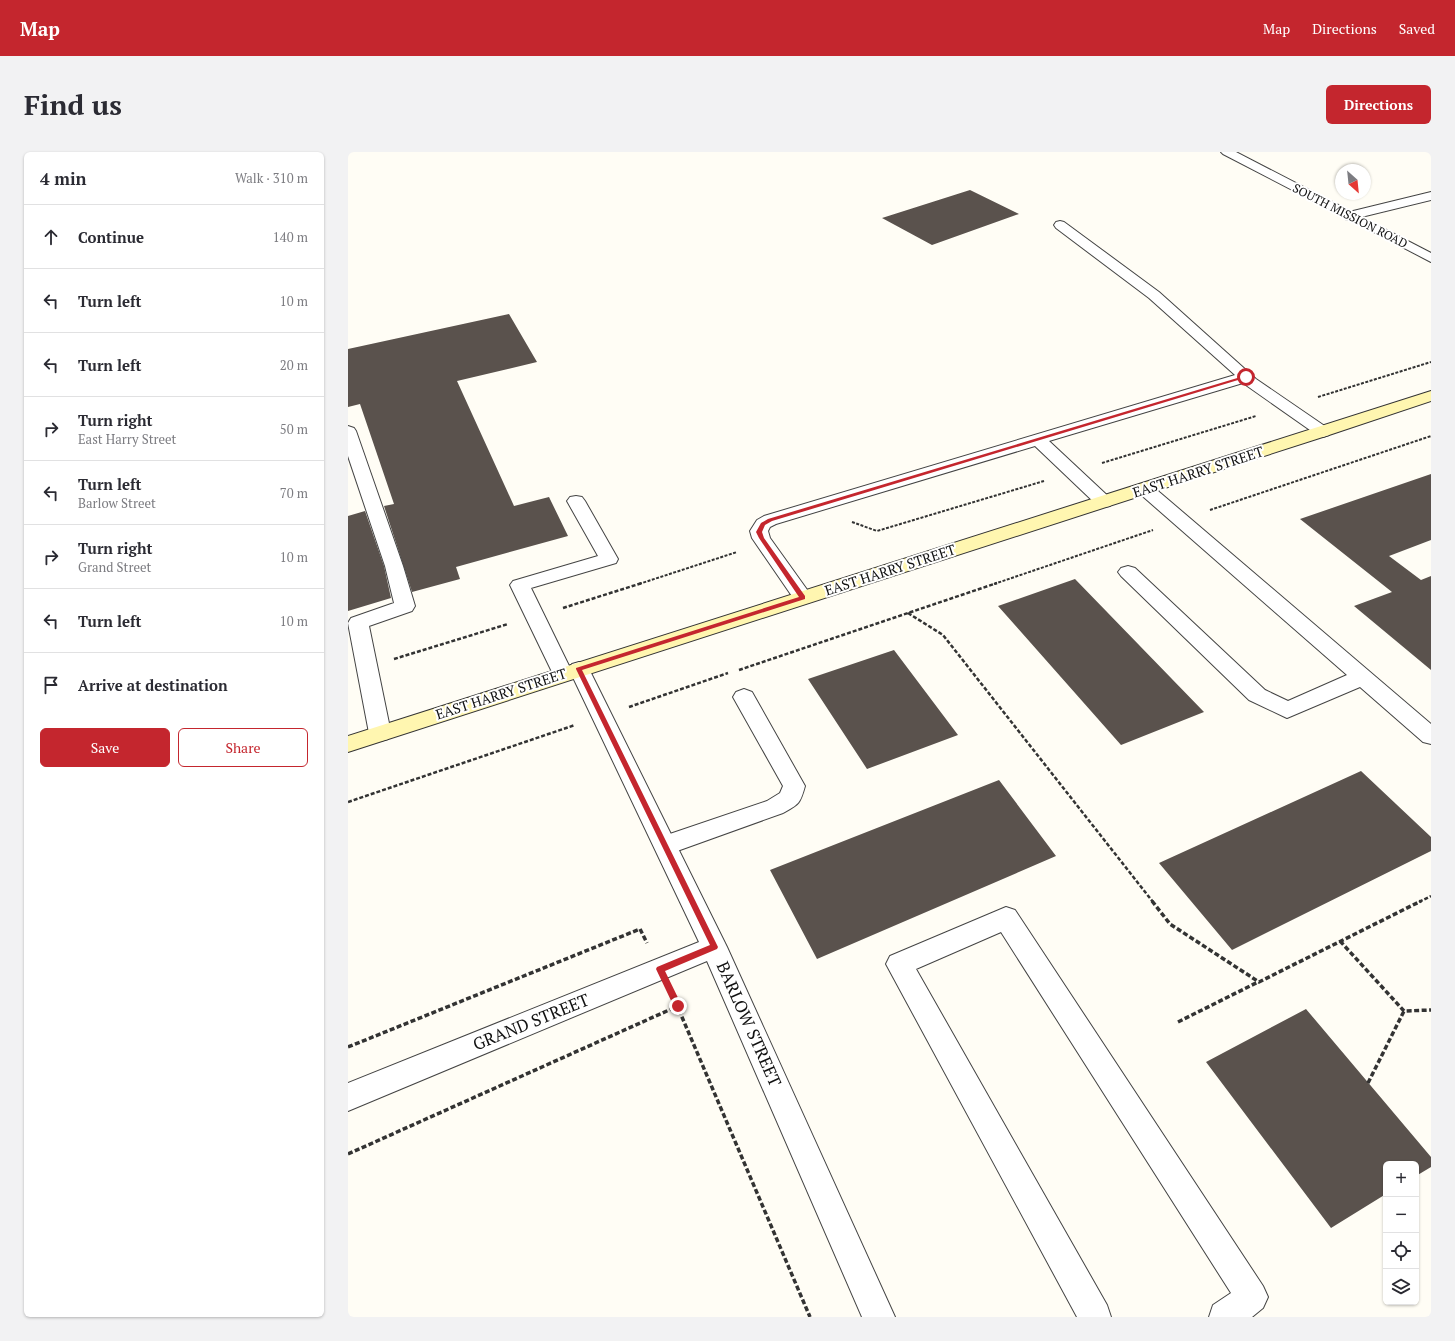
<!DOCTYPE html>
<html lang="en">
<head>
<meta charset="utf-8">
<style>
  body { margin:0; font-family:"PT Serif",serif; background:#f2f2f3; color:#2b2b33 }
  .controls { position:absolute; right:12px; bottom:12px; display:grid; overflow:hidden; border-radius:6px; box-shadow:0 1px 3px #0004 }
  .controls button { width:36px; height:36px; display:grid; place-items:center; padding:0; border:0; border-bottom:1px solid #e1e1e2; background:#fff; color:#2b2b33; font:20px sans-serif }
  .compass { position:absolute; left:987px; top:12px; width:36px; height:36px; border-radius:50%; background:#fff; box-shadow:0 1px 3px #0004; rotate:153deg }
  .stop { position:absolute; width:12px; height:12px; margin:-9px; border:3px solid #c4262e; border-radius:50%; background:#fff }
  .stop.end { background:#c4262e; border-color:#fff; box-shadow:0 1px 4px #0008 }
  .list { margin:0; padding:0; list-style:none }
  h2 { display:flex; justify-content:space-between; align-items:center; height:52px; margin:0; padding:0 16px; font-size:17px }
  h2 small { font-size:13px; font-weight:400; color:#7c7c81 }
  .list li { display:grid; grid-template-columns:26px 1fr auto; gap:12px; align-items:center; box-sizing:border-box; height:64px; padding:0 16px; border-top:1px solid #e1e1e2 }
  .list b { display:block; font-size:15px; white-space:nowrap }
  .list p { margin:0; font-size:13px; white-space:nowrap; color:#7c7c81 }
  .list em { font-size:13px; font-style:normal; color:#7c7c81 }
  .actions { display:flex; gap:8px; padding:12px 16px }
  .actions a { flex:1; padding:9px 0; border:1px solid #c4262e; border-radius:6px; text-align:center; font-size:14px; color:#c4262e }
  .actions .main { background:#c4262e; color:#fff }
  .icon { flex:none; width:22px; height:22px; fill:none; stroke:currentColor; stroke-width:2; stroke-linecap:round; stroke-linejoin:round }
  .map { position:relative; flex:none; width:1083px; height:1165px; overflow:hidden; border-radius:6px }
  header { display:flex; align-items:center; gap:24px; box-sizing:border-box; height:56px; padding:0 20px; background:#c4262e; color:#fff }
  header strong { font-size:19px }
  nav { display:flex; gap:22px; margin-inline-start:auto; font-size:14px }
  .intro { display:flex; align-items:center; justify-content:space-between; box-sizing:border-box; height:96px; padding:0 24px }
  h1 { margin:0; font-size:28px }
  .button { padding:10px 18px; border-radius:6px; background:#c4262e; color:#fff; font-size:14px; font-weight:700 }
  main { display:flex; gap:24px; padding:0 24px }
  aside { flex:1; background:#fff; border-radius:6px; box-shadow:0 1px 3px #0004 }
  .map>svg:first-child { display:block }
</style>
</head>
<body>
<header>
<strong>Map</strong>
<nav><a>Map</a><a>Directions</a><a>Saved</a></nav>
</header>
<div class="intro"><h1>Find us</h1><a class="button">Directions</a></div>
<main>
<aside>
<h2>4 min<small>Walk · 310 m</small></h2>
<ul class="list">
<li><svg class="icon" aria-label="ahead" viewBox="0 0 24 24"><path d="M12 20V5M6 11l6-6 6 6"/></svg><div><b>Continue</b></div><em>140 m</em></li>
<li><svg class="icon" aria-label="left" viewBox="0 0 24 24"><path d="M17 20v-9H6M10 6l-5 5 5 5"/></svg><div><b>Turn left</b></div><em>10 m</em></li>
<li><svg class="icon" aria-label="left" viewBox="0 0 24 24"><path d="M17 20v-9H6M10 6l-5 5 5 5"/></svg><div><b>Turn left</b></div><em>20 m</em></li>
<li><svg class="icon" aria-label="right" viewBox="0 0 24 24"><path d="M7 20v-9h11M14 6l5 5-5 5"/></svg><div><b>Turn right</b><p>East Harry Street</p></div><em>50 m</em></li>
<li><svg class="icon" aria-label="left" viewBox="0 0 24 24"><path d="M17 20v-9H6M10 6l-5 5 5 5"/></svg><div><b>Turn left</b><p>Barlow Street</p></div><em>70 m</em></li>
<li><svg class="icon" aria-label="right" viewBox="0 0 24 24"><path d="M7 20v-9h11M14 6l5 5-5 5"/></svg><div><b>Turn right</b><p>Grand Street</p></div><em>10 m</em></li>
<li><svg class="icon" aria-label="left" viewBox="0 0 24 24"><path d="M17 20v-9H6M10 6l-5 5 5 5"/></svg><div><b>Turn left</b></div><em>10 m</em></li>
<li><svg class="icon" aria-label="arrive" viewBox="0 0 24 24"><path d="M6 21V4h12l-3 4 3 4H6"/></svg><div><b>Arrive at destination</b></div></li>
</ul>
<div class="actions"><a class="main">Save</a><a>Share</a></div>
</aside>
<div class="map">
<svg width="1083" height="1165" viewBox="0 0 1083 1165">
  <rect width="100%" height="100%" fill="#fffdf5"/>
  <path fill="#5a524d" d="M622,38L671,62L584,93L534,66Z
    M161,162L189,210L109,229L166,354L201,345L220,384L108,415L112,427L64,440L36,354L46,352L12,252L0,255V197Z
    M1083,322V388L1041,404L1073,428L1083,424V518L1006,454L1044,440L952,367Z
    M17,359L36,414L43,446L0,459V364Z
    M727,427L856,560L773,593L650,454Z
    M546,498L610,583L519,617L460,527Z
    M1013,619L1083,685V699L884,798L811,711Z
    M651,628L708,704L469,807L422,718Z
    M958,857L1083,1005V1015L1068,1024V1012H1038V1042L983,1076L858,910Z"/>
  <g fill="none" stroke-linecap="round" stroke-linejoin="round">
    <g stroke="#444" stroke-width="2">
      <path id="lane" d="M1083,40V48L1001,68L997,67L995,64L997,61Z
        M712,69L716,70L811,140L908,227L981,277L983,280L981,283L975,285L969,283L895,231L701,289L762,346L765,350L762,354L756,355L750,354L687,294L428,372L422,375L420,379L422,386L465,446L462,450L455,452L448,450L404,386L402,379L409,368L416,364L887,223L801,146L708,76L706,73L708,70Z
        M0,274L6,276L8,279L55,414L67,454L64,459L21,474L43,581L40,587L32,589L24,587L21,581L0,471L3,466L46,451L37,414L0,304Z
        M797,332L803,333L1083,572V592L1075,590L1012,535L939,566L901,548L773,424L770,420L773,416L780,414L787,416L917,538L940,549L999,523L791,341L788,337L791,333Z
        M228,344L234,345L237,349L270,407L268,411L183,436L225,522L222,527L215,529L208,527L205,522L162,433L165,429L250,404L219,349L222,345Z
        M396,537L404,540L457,634C452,652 451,652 435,661L318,703L310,700L306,693L310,686L419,649L432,641L435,634L385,545L388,540Z
        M658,755L667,758L915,1134L920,1145L915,1156L904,1165H861L865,1153L883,1141L653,780L568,817L759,1153L763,1165H729L538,812L542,804Z"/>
    </g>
    <g stroke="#444" stroke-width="2">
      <path id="street" d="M873,0H888L1083,101V110L875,2Z
        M231,510L238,512L241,517L379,795L547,1165H514L359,809L0,959V931L351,790L221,517L224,512Z"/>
    </g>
    <g stroke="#333" stroke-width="2">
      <path id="secondary" d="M1083,239V249L981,283L0,600V584Z"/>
    </g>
    <path stroke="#333" stroke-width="2" stroke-dasharray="3 1.5" stroke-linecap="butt" d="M970,245L1083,210
      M754,311L908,264
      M862,358L1083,284
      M504,370L529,379L696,329
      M291,432L389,400
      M646,432L805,378"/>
    <path stroke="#333" stroke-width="2.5" stroke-dasharray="4 2" stroke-linecap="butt" d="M215,456L294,431
      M560,461L595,483L805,750
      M46,507L160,472
      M391,518L649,431
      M281,555L380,521
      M0,650L227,573
      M1071,750L1083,744"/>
    <path stroke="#333" stroke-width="3.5" stroke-dasharray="5 2.5" stroke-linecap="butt" d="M804,749L822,772L911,830L1073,749
      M992,789L1056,859L1083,858
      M325,844L462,1165
      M830,870L910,830
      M0,895L292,777L299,791
      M1020,931L1056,859
      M0,1002L330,854"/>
    <use href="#lane" fill="#fff" fill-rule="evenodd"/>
    <use href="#street" fill="#fff" fill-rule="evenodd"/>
    <use href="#secondary" fill="#fff6b0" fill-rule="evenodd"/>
  </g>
  <path fill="#c4262e" d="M896,224L900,225L424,369L417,373L414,380L416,386L457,444V447L234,518L370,795L369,797L317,819L334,854L333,857H327L308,817L309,815L362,793L228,517V516L451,445L411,386L408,380L413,371L420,367Z"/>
  <g text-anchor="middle" stroke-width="4" stroke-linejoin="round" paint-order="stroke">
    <g font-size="12" fill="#111" stroke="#fff">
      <text transform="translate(1002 64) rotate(27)" y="4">SOUTH MISSION ROAD</text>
    </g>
    <g font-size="14" fill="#111" stroke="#fff">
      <text transform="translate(850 320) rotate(-18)" y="5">EAST HARRY STREET</text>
      <text transform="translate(542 418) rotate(-18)" y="5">EAST HARRY STREET</text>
      <text transform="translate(153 542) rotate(-18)" y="5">EAST HARRY STREET</text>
    </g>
    <g font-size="17" fill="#111" stroke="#fff">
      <text transform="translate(183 870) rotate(-22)" y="6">GRAND STREET</text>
      <text transform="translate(401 872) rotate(66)" y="6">BARLOW STREET</text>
    </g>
  </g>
</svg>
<div class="controls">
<button>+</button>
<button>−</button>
<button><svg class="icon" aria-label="locate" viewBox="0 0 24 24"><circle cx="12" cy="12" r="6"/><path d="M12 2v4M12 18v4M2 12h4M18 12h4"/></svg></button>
<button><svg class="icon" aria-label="layers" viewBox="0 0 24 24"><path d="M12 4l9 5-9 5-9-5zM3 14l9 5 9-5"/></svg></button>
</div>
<svg class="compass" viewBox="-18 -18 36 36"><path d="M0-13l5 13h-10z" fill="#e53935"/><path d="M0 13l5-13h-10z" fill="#7c7c81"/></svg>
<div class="stop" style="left:898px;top:225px"></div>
<div class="stop end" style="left:330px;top:854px"></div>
</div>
</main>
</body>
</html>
